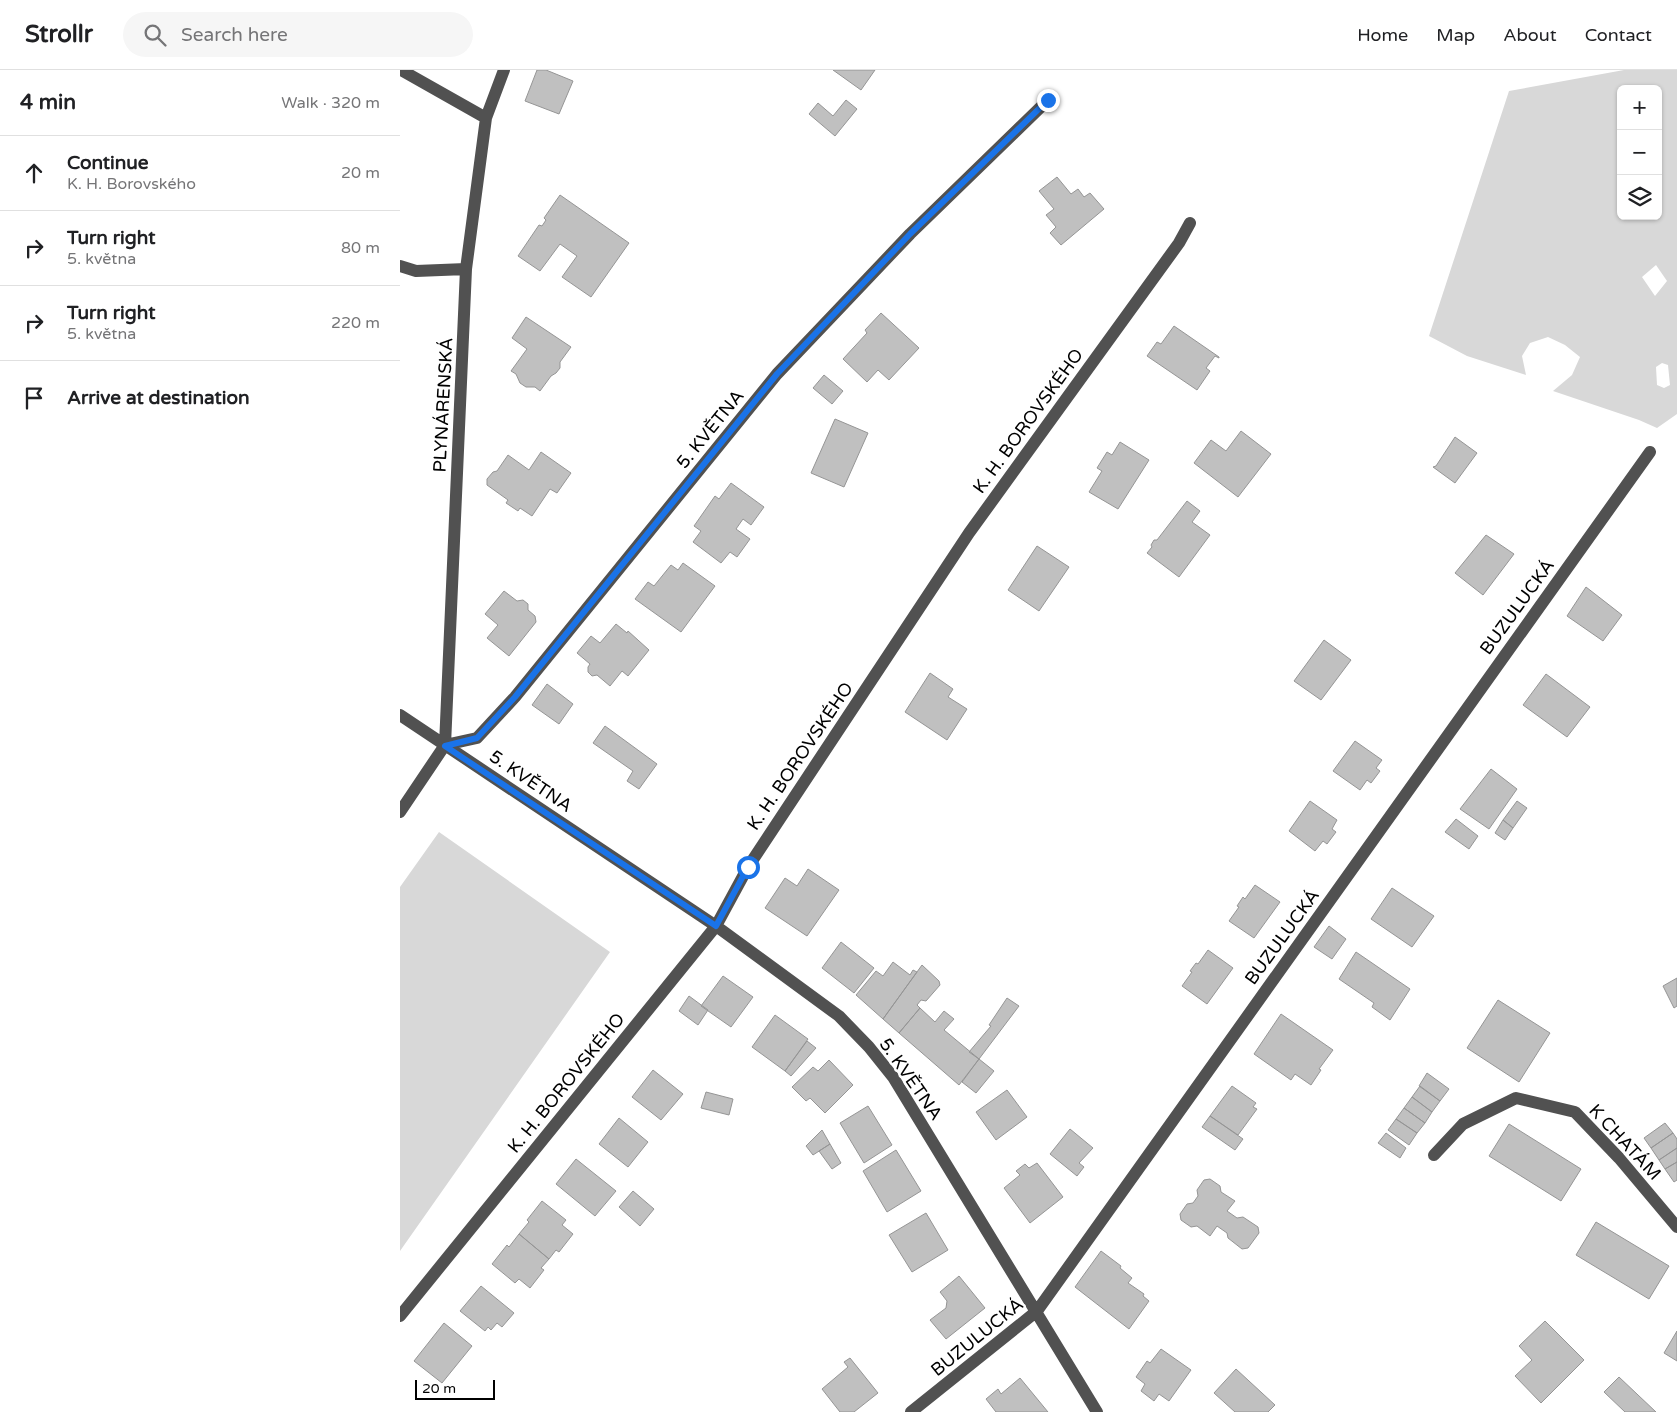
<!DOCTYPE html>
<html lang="en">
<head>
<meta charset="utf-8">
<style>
  body { margin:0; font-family:"Varela Round",sans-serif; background:#f6f6f6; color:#202124 }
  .controls { position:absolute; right:15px; top:15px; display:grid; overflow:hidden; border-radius:8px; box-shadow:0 1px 4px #0004 }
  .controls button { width:45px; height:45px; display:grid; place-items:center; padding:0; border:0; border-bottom:1px solid #e0e0e0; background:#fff; color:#202124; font:25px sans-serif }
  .scale { position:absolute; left:15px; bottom:12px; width:80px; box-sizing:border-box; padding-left:5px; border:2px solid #000; border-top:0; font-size:14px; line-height:18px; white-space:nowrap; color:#000; -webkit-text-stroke:4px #fff; paint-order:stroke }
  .stop { position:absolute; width:15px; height:15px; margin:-11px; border:4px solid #1a73e8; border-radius:50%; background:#fff }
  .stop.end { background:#1a73e8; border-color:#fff; box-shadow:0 1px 5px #0008 }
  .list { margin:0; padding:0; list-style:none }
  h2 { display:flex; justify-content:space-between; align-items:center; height:65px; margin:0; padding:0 20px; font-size:21px }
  h2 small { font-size:16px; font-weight:400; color:#757577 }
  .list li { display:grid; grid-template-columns:32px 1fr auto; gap:15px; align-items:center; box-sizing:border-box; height:75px; padding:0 20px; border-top:1px solid #e0e0e0 }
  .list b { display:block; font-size:19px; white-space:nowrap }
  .list p { margin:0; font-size:16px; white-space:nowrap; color:#757577 }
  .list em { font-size:16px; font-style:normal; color:#757577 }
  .icon { flex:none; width:28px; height:28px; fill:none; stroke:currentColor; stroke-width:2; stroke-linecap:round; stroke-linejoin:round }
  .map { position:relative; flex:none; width:1277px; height:1342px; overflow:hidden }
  header { display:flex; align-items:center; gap:30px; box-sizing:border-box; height:70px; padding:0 25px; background:#fff; border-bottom:1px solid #e0e0e0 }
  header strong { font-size:24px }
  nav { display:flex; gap:28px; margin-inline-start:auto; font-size:18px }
  .search { width:350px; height:45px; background:#f6f6f6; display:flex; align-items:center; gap:12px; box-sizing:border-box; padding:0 18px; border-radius:28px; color:#757577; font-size:19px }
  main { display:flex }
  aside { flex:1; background:#fff }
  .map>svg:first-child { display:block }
</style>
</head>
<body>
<header>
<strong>Strollr</strong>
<div class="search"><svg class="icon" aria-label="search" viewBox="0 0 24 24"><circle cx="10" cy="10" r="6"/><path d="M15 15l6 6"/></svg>Search here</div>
<nav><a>Home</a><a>Map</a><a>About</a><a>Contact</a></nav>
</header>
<main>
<aside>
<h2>4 min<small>Walk · 320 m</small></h2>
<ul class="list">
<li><svg class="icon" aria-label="ahead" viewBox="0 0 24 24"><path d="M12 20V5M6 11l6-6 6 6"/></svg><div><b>Continue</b><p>K. H. Borovského</p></div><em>20 m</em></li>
<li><svg class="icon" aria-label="right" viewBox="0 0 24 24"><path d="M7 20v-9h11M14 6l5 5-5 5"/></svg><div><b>Turn right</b><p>5. května</p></div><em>80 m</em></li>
<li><svg class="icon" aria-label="right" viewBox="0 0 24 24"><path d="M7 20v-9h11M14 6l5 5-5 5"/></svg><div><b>Turn right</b><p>5. května</p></div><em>220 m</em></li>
<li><svg class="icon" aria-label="arrive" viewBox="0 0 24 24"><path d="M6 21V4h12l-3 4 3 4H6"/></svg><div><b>Arrive at destination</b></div></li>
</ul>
</aside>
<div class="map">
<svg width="1277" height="1342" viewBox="0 0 1277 1342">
  <rect width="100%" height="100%" fill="#fff"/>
  <path fill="#d8d8d8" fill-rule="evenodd" d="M1224,0H1277V344L1257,358L1239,350L1153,321L1172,305L1180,287L1165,275L1148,267L1130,273L1122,286L1126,305L1067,286L1029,266L1109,21ZM1221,19H1258V146H1221ZM1256,195L1267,211L1255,226L1242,207ZM1262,293L1268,295L1270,315L1264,318L1257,315L1256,297Z
    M39,762L210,882L0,1181V817Z"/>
  <path fill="#c0c0c0" stroke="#959595" d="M137,0H146L173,11L159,44L125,31Z
    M433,0H475L461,20Z
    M446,30L457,39L435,66L409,44L418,33L433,46Z
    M657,107L671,124L678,119L684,127L690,123L704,139L661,175L650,163L656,157L646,145L654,139L639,121Z
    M160,125L229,173L191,227L162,207L177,186L160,174L140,201L118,186L139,155L142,156L146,150L144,148Z
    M481,243L519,278L489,310L478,300L467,312L443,289L467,263L465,260Z
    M126,247L171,277L160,292V298L156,303L151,306L140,321L135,317H126L120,313L116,304L111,301L127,279L112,268Z
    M774,256L819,287V288L815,286L806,298L810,301L797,320L747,286L757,272L761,274Z
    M424,305L443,321L432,334L413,318Z
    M435,349L468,363L444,417L411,403Z
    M841,361L871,384L838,427L794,393L811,370L826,381Z
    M1055,367L1077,383L1055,413L1033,397L1036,396Z
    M720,372L749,390L718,439L689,422L702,401L697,398L707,382L712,385Z
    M141,382L171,403L157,423L150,419L132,446L120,438L118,441L106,433L108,430L87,415V409L93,402L97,401L108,385L129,400Z
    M331,413L364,437L351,455L343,449L336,459L350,469L337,487L330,482L321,493L293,472L301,461L294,456L315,426L319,429Z
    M787,431L800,441L792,452L810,465L779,507L747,483L752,477L751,475L754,470H757Z
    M1086,465L1114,484L1083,525L1055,503Z
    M637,476L669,497L639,541L608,520Z
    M283,493L315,516L281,562L235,529L248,512L254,516L271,495L278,500Z
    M1186,517L1222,545L1203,571L1167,546Z
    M104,521L117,531L123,530L128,534V540L135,546L136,552L109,586L87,568L98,555L85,544Z
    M216,554L227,563L228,561L249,580L228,606L222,601L210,616L197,605L192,606L188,602V597L190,594L177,583L191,566L200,573Z
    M924,570L951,590L921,630L894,611Z
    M530,603L553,619L548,627L567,639L547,670L505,642Z
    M1146,604L1190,637L1167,667L1123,635Z
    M147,614L173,634L159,654L132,635Z
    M205,656L257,694L239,719L227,711L233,701L193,673Z
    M955,671L982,690L976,698L980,701L971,713L967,710L960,720L933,701Z
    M1091,699L1117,719L1089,759L1060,739Z
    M910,731L937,750L932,759L936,762L927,774L923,771L915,781L889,761Z
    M1117,731L1127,738L1113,758L1103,750Z
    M1056,749L1078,766L1069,779L1045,762Z
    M1103,750L1113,758L1105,770L1095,763Z
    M408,799L439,820L407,866L365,838L385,808L397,816Z
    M855,815L880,832L854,868L829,851L839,837L837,836L843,827L845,829Z
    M992,818L1034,846L1012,877L971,849Z
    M929,856L946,869L932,889L914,877Z
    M441,872L474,898L454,923L422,898Z
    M808,880L833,898L807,934L782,916L792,902L790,901L796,893L798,894Z
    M956,882L1010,919L990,950L972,937L974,933L939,909Z
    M493,892L510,905L513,900L517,902L483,949L456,925L476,901L483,906Z
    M522,895L539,911L540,915L526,931L521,930L517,935L520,938L499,963L483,949Z
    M323,906L353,927L331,957L301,936Z
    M1277,908V936L1274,938L1263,916Z
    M289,926L308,940L298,955L279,941Z
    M607,928L619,936L579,989L569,982L591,956L589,955Z
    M1098,930L1150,963L1119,1012L1067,978Z
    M520,938L535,952L544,941L554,949L544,960L579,989L559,1015L499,963Z
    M881,944L933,980L919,999L921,1000L911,1015L895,1004L891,1010L854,984Z
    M375,945L408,969L385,1001L352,977Z
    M407,971L416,978L391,1006L385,1001Z
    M579,989L594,1001L576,1023L562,1012Z
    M429,990L453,1015L425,1043L410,1028L406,1031L392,1017L413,997L418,1001Z
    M253,1000L283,1024L261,1050L232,1027Z
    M1027,1003L1049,1019L1040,1031L1019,1016Z
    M832,1016L856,1033L853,1037L857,1039L838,1065L810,1046Z
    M1020,1016L1040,1031L1032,1042L1012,1027Z
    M607,1020L627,1047L596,1070L576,1042Z
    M306,1022L333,1029L329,1045L301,1038Z
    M1012,1027L1032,1042L1025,1053L1004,1038Z
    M468,1036L492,1075L464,1093L440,1053Z
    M1004,1038L1025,1053L1017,1063L996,1049Z
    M810,1046L843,1069L835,1080L802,1057Z
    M219,1048L248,1072L228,1097L199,1074Z
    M996,1049L1017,1063L1009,1075L988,1060Z
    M1265,1053L1273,1063L1251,1078L1244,1068Z
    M1109,1054L1181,1099L1161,1131L1089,1086Z
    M670,1059L693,1078L679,1093L684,1097L677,1106L650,1084Z
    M422,1060L430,1074L413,1085L406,1076Z
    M986,1063L1006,1078L1000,1088L978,1073Z
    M1273,1063L1277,1069V1078L1259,1090L1251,1078Z
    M430,1074L441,1093L432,1099L419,1081Z
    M1277,1078V1092L1265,1099L1259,1090Z
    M496,1080L521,1121L487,1142L463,1101Z
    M176,1089L216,1121L195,1146L156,1114Z
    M1277,1092V1110L1274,1112L1265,1099Z
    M637,1093L663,1127L630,1153L604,1118L620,1105L616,1101L625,1094L629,1098Z
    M810,1109L820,1116L821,1122L835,1131L827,1141L837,1148L843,1147L858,1157L859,1163L848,1178L842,1179L828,1168L827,1163L817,1156L810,1166L797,1156L791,1157L781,1150L780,1144L787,1134L793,1133L798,1126L797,1120L804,1110Z
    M233,1121L254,1139L240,1156L219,1137Z
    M142,1131L166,1150L162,1155L173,1164L159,1182L156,1180L149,1189L119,1164L129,1152L127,1150Z
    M526,1143L548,1180L512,1202L489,1165Z
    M1196,1152L1269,1196L1249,1229L1176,1185Z
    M119,1164L149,1189L141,1198L144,1200L130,1218L119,1209L115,1213L92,1194L107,1175L109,1177Z
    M701,1181L721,1196L720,1198L732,1208L728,1213L744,1224L743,1226L749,1231L729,1259L675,1217Z
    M559,1206L585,1238L546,1269L530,1250L546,1238L547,1231L540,1222Z
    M81,1216L114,1243L102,1257L97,1253L91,1260L88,1257L85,1261L60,1241Z
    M1145,1251L1184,1290L1141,1333L1115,1306L1132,1290L1119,1276Z
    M44,1253L72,1276L42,1313L14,1291Z
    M1277,1261V1291L1264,1283Z
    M761,1279L791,1300L769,1331L759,1324L754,1331L741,1321L745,1314L736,1307L747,1291L750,1293Z
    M450,1288L478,1323L454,1342H440L422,1319L448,1297L444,1292Z
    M836,1299L875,1335L868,1342H835L814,1323Z
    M1219,1307L1256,1342H1225L1204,1322Z
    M620,1308L648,1342H596L586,1329L598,1319L601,1324Z"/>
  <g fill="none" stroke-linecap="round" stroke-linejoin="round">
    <path stroke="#515151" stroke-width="12" d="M1,0L86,48
      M0,196L16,201L66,199
      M0,645L316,856L439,946L469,977L493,1007L697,1342
      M45,675L77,668L115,627L377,304L510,164L648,30
      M45,675L66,199L86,48L104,0
      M0,742L45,675
      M1034,1085L1063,1054L1116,1028L1175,1042L1219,1088L1277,1157
      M0,1246L316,856L348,797L569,463L779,173L790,153
      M511,1342L637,1241L1250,382"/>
  </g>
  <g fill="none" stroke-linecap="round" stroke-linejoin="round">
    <path stroke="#1a73e8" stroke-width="6" d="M348,797L316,856L45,676L77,668L115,627L377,304L510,164L648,30"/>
  </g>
  <g text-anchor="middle" stroke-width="5" stroke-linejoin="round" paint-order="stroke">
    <g font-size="18" fill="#000" stroke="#fff">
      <text transform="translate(43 335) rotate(-87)" y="6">PLYNÁRENSKÁ</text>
      <text transform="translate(628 351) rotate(-54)" y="6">K. H. BOROVSKÉHO</text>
      <text transform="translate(310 359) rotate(-51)" y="6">5. KVĚTNA</text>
      <text transform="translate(1117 537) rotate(-54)" y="6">BUZULUCKÁ</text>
      <text transform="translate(400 686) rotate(-56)" y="6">K. H. BOROVSKÉHO</text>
      <text transform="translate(131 711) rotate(34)" y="6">5. KVĚTNA</text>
      <text transform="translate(882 867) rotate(-54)" y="6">BUZULUCKÁ</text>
      <text transform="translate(511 1009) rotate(55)" y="6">5. KVĚTNA</text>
      <text transform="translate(166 1013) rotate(-51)" y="6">K. H. BOROVSKÉHO</text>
      <text transform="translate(1225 1072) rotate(47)" y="6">K CHATÁM</text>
      <text transform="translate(577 1267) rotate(-39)" y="6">BUZULUCKÁ</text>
    </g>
  </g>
</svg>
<div class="controls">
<button>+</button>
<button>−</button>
<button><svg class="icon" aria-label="layers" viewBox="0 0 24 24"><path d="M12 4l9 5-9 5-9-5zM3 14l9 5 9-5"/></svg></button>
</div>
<div class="scale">20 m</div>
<div class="stop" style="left:348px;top:797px"></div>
<div class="stop end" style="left:648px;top:30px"></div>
</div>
</main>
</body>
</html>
